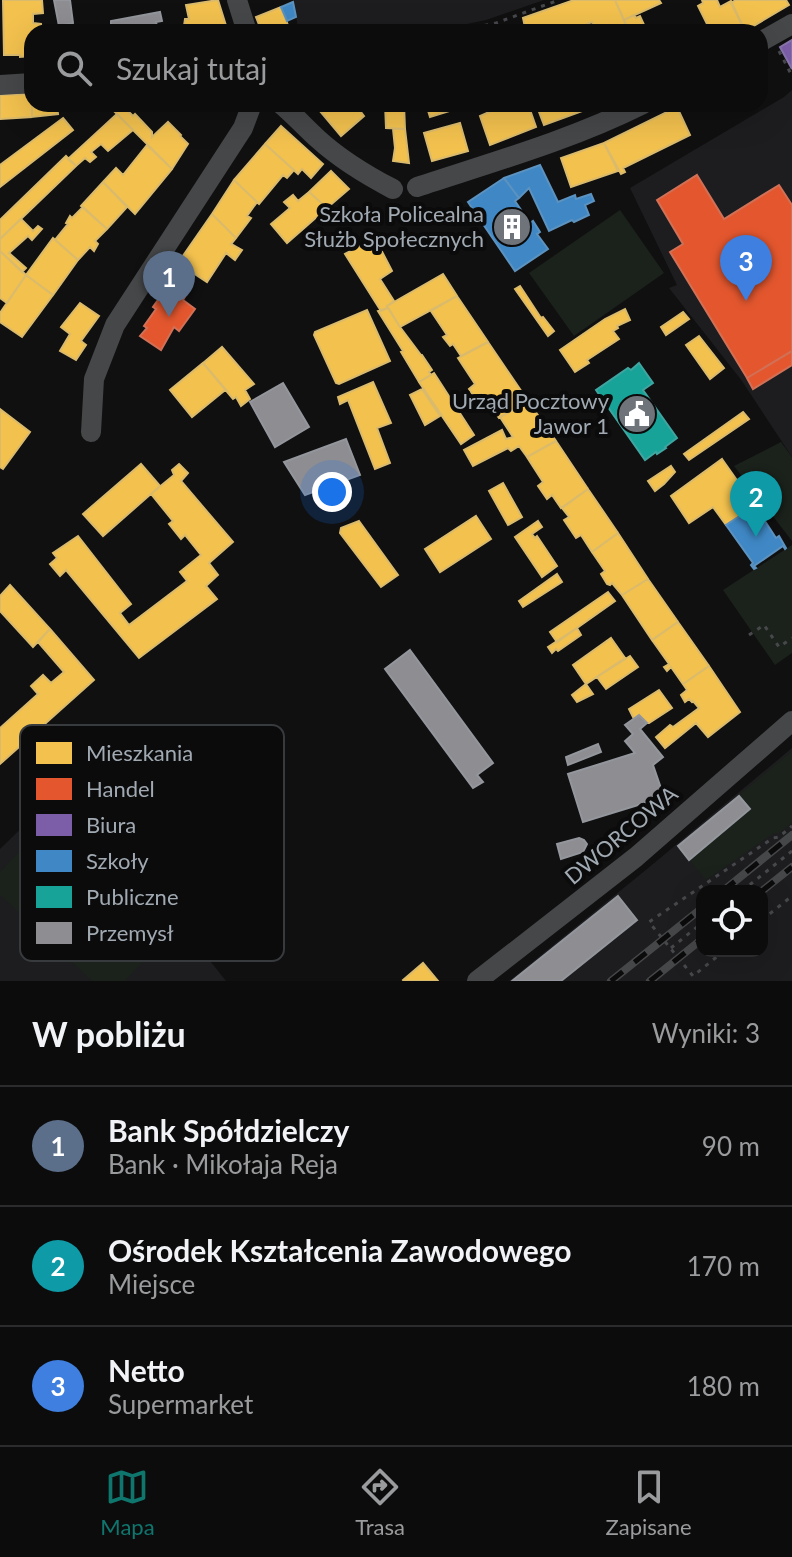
<!DOCTYPE html>
<html lang="pl">
<head>
<meta charset="utf-8">
<style>
  body { margin:0; font-family:Lato,sans-serif; background:#1a1a1b; color:#f1f3f6 }
  .controls { position:absolute; right:24px; bottom:24px; display:grid; overflow:hidden; border-radius:16px; box-shadow:0 8px 32px #0002 }
  .controls button { width:72px; height:72px; display:grid; place-items:center; padding:0; border:0; border-bottom:2px solid #2c2c2e; background:#0c0c0d; color:#f1f3f6; font:40px sans-serif }
  .you { position:absolute; left:332px; top:492px; width:28px; height:28px; margin:-20px; border:6px solid #fff; border-radius:50%; background:#1a73e8; box-shadow:0 0 0 12px #1a73e833 }
  .badge { display:grid; place-items:center; width:52px; height:52px; border-radius:50%; background:#0f766e; color:#fff; font-size:26px; font-weight:700 }
  .pin { position:absolute; translate:-50% -66px; filter:drop-shadow(0 2px 4px #0008) }
  .pin::after { content:''; position:absolute; top:42px; width:28px; height:24px; background:inherit; clip-path:polygon(0 0,100% 0,50% 100%) }
  .list { margin:0; padding:0; list-style:none }
  h2 { display:flex; justify-content:space-between; align-items:center; height:104px; margin:0; padding:0 32px; font-size:34px }
  h2 small { font-size:26px; font-weight:400; color:#9a9b9d }
  .list li { display:grid; grid-template-columns:52px 1fr auto; gap:24px; align-items:center; box-sizing:border-box; height:120px; padding:0 32px; border-top:2px solid #2c2c2e }
  .list b { display:block; font-size:30px; white-space:nowrap }
  .list p { margin:0; font-size:26px; white-space:nowrap; color:#9a9b9d }
  .list em { font-size:26px; font-style:normal; color:#9a9b9d }
  .icon { flex:none; width:44px; height:44px; fill:none; stroke:currentColor; stroke-width:2; stroke-linecap:round; stroke-linejoin:round }
  .map { position:relative; flex:none; width:792px; height:981px; overflow:hidden }
  .search { position:absolute; background:#0c0c0d; box-shadow:0 8px 32px #0002; left:24px; right:24px; top:24px; height:88px; display:flex; align-items:center; gap:20px; box-sizing:border-box; padding:0 28px; border-radius:24px; color:#9a9b9d; font-size:30px }
  .sheet { height:464px; background:#0c0c0d }
  nav { display:flex; justify-content:space-around; align-items:center; box-sizing:border-box; height:112px; border-top:2px solid #2c2c2e; background:#0c0c0d; font-size:22px; color:#9a9b9d }
  nav a { display:grid; justify-items:center; gap:4px }
  nav .on { color:#0f766e }
  .map>svg:first-child { display:block }
</style>
</head>
<body>
<div class="map">
<svg width="792" height="981" viewBox="0 0 792 981">
  <rect width="100%" height="100%" fill="#101011"/>
  <path fill="#1d1d1f" fill-rule="evenodd" d="M295,0H544L486,20L429,32H299L293,2Z
    M792,90V457L742,381L669,288L677,285L630,188L784,97Z
    M792,748V981H509L647,869ZM702,891H762V951H702Z
    M42,808L106,830L226,981H0V849Z"/>
  <path fill="#1b211b" d="M620,210L664,273L574,336L529,273Z
    M781,442L792,457V541L734,466Z
    M792,545V653L775,665L723,590Z
    M792,751V823L779,833H774L706,880L678,846Z
    M45,823L167,936L125,981H92L0,895V872Z"/>
  <path fill="#f2c14e" stroke="#daba6c" stroke-width="2" d="M3,0H42L43,13L33,14V23L41,24L42,32H32V56L20,57V55H4Z
    M218,0L228,32H166L176,31L175,26H184L185,19H189L186,5Z
    M574,0H615L629,32H596L592,22L568,32H526L523,18Z
    M615,0H659L661,3L624,20Z
    M702,0H717L720,7L731,1L745,31L711,32L698,6L703,3Z
    M736,0H786L789,5L745,31L731,3Z
    M281,7L289,28L280,32H262L256,17Z
    M634,15L636,18L640,16L645,27L629,32L624,20Z
    M32,94V117L0,119V95Z
    M32,104H57L58,114L32,117Z
    M121,104L133,116L135,114L152,132V137L168,122L181,135L180,136L188,144L172,169L113,110Z
    M314,104H355L364,116L341,136Z
    M385,104H404L405,129L386,128Z
    M426,104H472L430,117Z
    M507,104H528L536,127L490,145L480,116L496,109L494,104Z
    M536,104H586L588,109L544,125Z
    M677,107L690,135L623,168L625,172L621,174L604,143Z
    M117,114L133,130L108,151L101,144L91,152L96,157L90,162L85,158L76,166L68,159Z
    M63,118L73,130L0,187V165Z
    M460,123L468,151L432,161L424,133Z
    M281,126L323,164L311,178L302,169L298,174L265,144Z
    M393,129H405L409,163L393,161L395,148Z
    M604,143L618,171L571,187L561,158Z
    M265,144L294,170L287,178L283,175L259,204L234,180Z
    M147,145L172,169L135,214L103,182L116,168L123,175Z
    M66,156L76,166L0,239V220Z
    M331,171L349,189L327,208L309,192Z
    M234,180L257,202L247,216L251,218L236,238L212,214Z
    M103,182L127,207L107,229L81,206Z
    M309,192L327,208L287,243L271,224L290,208L284,202L293,195L298,201Z
    M83,207L107,229L95,241L98,244L94,251L90,247L78,260L55,240L68,224L66,223L70,216L72,218Z
    M212,214L236,238L231,244L242,250L235,260L226,253L207,282L178,263Z
    M21,219L33,231L38,226L42,229L32,240L28,236L9,253L26,268L22,272L0,251V239Z
    M53,238L78,260L53,295L26,275Z
    M375,238L392,271L380,279L394,301L387,306L388,308L381,311L345,254Z
    M0,251L26,275L7,303L0,298Z
    M443,274L457,296L400,327L387,306Z
    M26,275L53,295L22,337L0,322V313Z
    M520,286L541,318L543,317L554,331L548,336L515,289Z
    M457,296L488,342L461,356L453,344L450,346L443,337L447,335L431,311Z
    M80,303L99,316L81,341L86,345L76,360L60,351L70,334L61,327Z
    M388,308L400,327L421,355H422L432,370L429,372L431,375L419,382L401,352L403,351L378,311Z
    M625,309L630,320L617,326L618,328L613,331L619,339L587,360L589,363L575,372L560,350L605,319Z
    M367,310L390,361L339,384L336,383L314,335L315,332Z
    M683,312L689,319L666,335L661,327Z
    M699,336L724,368L710,379L686,345Z
    M488,342L528,401L499,418L481,394L475,398L469,389L475,384L458,358Z
    M222,347L254,384L245,390L250,399L241,406L236,397L233,399L203,363Z
    M203,363L227,391H224L192,417L170,390Z
    M434,373L474,435L461,444L419,382Z
    M373,382L391,423L377,428L390,463L375,469L348,400L340,404L338,397Z
    M422,389L440,416L425,425L410,395Z
    M528,401L556,441L527,457L519,446L511,451L508,448L473,466L464,450L502,430L506,439L513,437L500,417Z
    M0,409L30,432L3,469L0,467Z
    M743,412L749,419L689,460L684,454Z
    M556,441L588,489L561,508L552,495L547,499L538,486L543,482L527,457Z
    M722,459L755,506L726,525L713,507L689,523L671,496Z
    M141,464L160,486L103,536L83,514Z
    M179,464L188,473L181,481L233,542L209,563L218,575L206,586L217,599L139,658L66,570L60,576L50,564L57,558L53,553L78,536L131,604L120,613L129,625L187,581L180,572L201,555L185,535L181,539L169,524L173,521L151,494L174,475L172,470Z
    M671,466L675,472L664,484L655,491L648,481Z
    M503,483L522,517L508,525L489,491Z
    M588,489L618,533L592,552L581,535L576,538L564,520L569,517L562,508Z
    M476,516L491,539L440,572L425,549Z
    M359,521L398,575L381,587L340,533L341,528Z
    M538,521L542,527L532,534L535,538L537,536L557,566L542,577L515,537Z
    M618,533L648,579L622,595L612,583L610,585L607,584L601,574L605,571L592,552Z
    M557,574L562,582L523,607L519,601Z
    M648,579L678,622L652,640L622,595Z
    M10,585L50,629L33,647L0,611V596Z
    M608,592L615,601L557,642L550,632Z
    M678,622L709,666L683,684L671,667L667,671L664,667L669,664L652,640Z
    M577,628L581,635L558,651L556,649L552,653L548,647Z
    M50,629L94,680L0,764V728L38,694L31,686L43,675L51,683L64,672L38,642Z
    M611,638L625,658L586,684L573,665Z
    M630,656L638,667L606,689L597,677Z
    M709,666L740,712L708,737L696,723L665,748L656,737L670,725L673,727L699,708L693,701L692,702L689,699L685,702L681,695L687,690L683,684Z
    M586,684L593,694L577,702L572,695Z
    M659,690L672,708L649,723H647L639,715L634,719L629,709Z
    M423,963L438,981H404L403,980Z"/>
  <path fill="#e4572e" stroke="#d07056" stroke-width="2" d="M697,175L724,219L779,185L792,205V351L747,378L670,252L683,244L657,200Z
    M170,283L186,295L183,300L195,309L179,331L174,327L161,350L140,336L147,328L144,326L156,309L153,307Z
    M792,351V365L753,389L747,378Z"/>
  <path fill="#7b5ea7" stroke="#8675aa" stroke-width="2" d="M792,40V69L780,47Z"/>
  <path fill="#3f88c5" stroke="#5c92bf" stroke-width="2" d="M293,2L296,17L287,21L281,7Z
    M540,165L558,202L575,195L576,199L591,194L594,201L585,205L589,215L574,222L572,220L549,231L529,188L519,198L504,178Z
    M504,178L519,198L515,201L530,223L533,221L540,232L537,234L548,249L515,271L468,202Z
    M755,506L776,538L779,536L786,548L785,549L783,546L754,566L756,568L754,569L751,565L753,563L726,525Z"/>
  <path fill="#17a398" stroke="#40a5a0" stroke-width="2" d="M639,363L653,383L643,390L677,438L665,447L666,448L657,454L656,452L645,460L596,390L628,368L631,370Z"/>
  <path fill="#8d8d92" stroke="#93969c" stroke-width="2" d="M54,0H70L73,23L59,26Z
    M160,12L162,21L156,22L157,26L131,32L111,30V21Z
    M283,383L309,427L275,447L250,402Z
    M346,439L360,475L305,495L284,462Z
    M410,650L493,763L477,775L483,782L473,788L385,669Z
    M639,715L647,723L640,729L663,757L653,765L664,797L583,822L568,774L635,753L625,741L633,734L625,725Z
    M598,744L601,752L568,765L566,757Z
    M739,796L750,809L689,860L678,846Z
    M579,838L584,840L587,844L583,852L561,859L557,844Z
    M618,896L637,920L561,981H512Z"/>
  <g fill="none" stroke-linecap="round" stroke-linejoin="round">
    <path stroke="#46484b" stroke-width="3" stroke-dasharray="4 6" stroke-linecap="butt" d="M455,32L496,23L559,0
      M779,51L792,76
      M749,635L764,625L779,647L792,638
      M742,891L792,851
      M762,920L792,896
      M671,948L702,923
      M724,951L693,976L649,922L773,838L779,837L792,826"/>
    <path stroke="#454749" stroke-width="20" d="M237,0L247,32
      M760,42L792,24
      M0,85L32,83
      M281,104C294,115 306,128 318,139C341,160 366,175 393,189
      M417,187C493,162 571,140 643,104
      M91,432L94,379L115,325L243,128L252,104
      M477,981L636,857L792,721"/>
    <g stroke="#454749" stroke-width="8">
      <path id="rail" d="M723,891L792,835
        M762,891L792,867
        M611,981L702,908
        M650,981L702,939"/>
    </g>
    <use href="#rail" stroke="#0b0b0c" stroke-width="5" stroke-dasharray="15" stroke-linecap="butt"/>
  </g>
  <defs>
    <g id="building-disc" transform="scale(2)"><circle r="9.5" fill="#6e747a" stroke="#0b0b0c"/><path d="M-4-6H4V6H1V3H-1V6H-4ZM-2.5-4.3h1.7v1.8h-1.7ZM.8-4.3h1.7v1.8H.8ZM-2.5-1h1.7V.8h-1.7ZM.8-1h1.7V.8H.8Z" fill="#fff"/></g>
    <g id="civic-disc" transform="scale(2)"><circle r="9.5" fill="#6e747a" stroke="#0b0b0c"/><path d="M-.6-6.5H3V-4.5H.6V-3L4-1V1h2V6H-6V1h2V-1L-.6-3ZM-1.2 2.5V6h2.4V2.5Z" fill="#fff"/></g>
  </defs>
  <g fill-rule="evenodd">
    <use href="#building-disc" x="512" y="227"/>
    <use href="#civic-disc" x="637" y="414"/>
  </g>
  <g text-anchor="middle" stroke-width="8" stroke-linejoin="round" paint-order="stroke">
    <g font-size="22" fill="#a1aab2" stroke="#0b0b0c" text-anchor="end">
      <text x="484" y="222">Szkoła Policealna<tspan x="484" dy="25">Służb Społecznych</tspan></text>
      <text x="609" y="409">Urząd Pocztowy<tspan x="609" dy="25">Jawor 1</tspan></text>
    </g>
    <g font-size="22" fill="#a1aab2" stroke="#0b0b0c">
      <text transform="translate(621 835) rotate(-40)" y="8">DWORCOWA</text>
    </g>
  </g>
  <rect x="20" y="725" width="264" height="236" rx="12" fill="#0b0b0c" stroke="#383b3e" stroke-width="2"/>
  <rect x="36" y="742" width="36" height="22" fill="#f2c14e"/>
  <rect x="36" y="778" width="36" height="22" fill="#e4572e"/>
  <rect x="36" y="814" width="36" height="22" fill="#7b5ea7"/>
  <rect x="36" y="850" width="36" height="22" fill="#3f88c5"/>
  <rect x="36" y="886" width="36" height="22" fill="#17a398"/>
  <rect x="36" y="922" width="36" height="22" fill="#8d8d92"/>
  <g font-size="22" fill="#a1aab2">
    <text x="86" y="761">Mieszkania</text>
    <text x="86" y="797">Handel</text>
    <text x="86" y="833">Biura</text>
    <text x="86" y="869">Szkoły</text>
    <text x="86" y="905">Publiczne</text>
    <text x="86" y="941">Przemysł</text>
  </g>
</svg>
<div class="controls">
<button><svg class="icon" aria-label="locate" viewBox="0 0 24 24"><circle cx="12" cy="12" r="6"/><path d="M12 2v4M12 18v4M2 12h4M18 12h4"/></svg></button>
</div>
<div class="you"></div>
<div class="pin badge" style="left:169px;top:317px;background:#5c6f8a">1</div>
<div class="pin badge" style="left:756px;top:537px;background:#0f9aa8">2</div>
<div class="pin badge" style="left:746px;top:301px;background:#3f7fe0">3</div>
<div class="search"><svg class="icon" aria-label="search" viewBox="0 0 24 24"><circle cx="10" cy="10" r="6"/><path d="M15 15l6 6"/></svg>Szukaj tutaj</div>
</div>
<section class="sheet">
<h2>W pobliżu<small>Wyniki: 3</small></h2>
<ul class="list">
<li><span class="badge" style="background:#5c6f8a">1</span><div><b>Bank Spółdzielczy</b><p>Bank · Mikołaja Reja</p></div><em>90 m</em></li>
<li><span class="badge" style="background:#0f9aa8">2</span><div><b>Ośrodek Kształcenia Zawodowego</b><p>Miejsce</p></div><em>170 m</em></li>
<li><span class="badge" style="background:#3f7fe0">3</span><div><b>Netto</b><p>Supermarket</p></div><em>180 m</em></li>
</ul>
</section>
<nav>
<a class="on"><svg class="icon" aria-label="map" viewBox="0 0 24 24"><path d="M3 6l6-2 6 2 6-2v14l-6 2-6-2-6 2zM9 4v14M15 6v14"/></svg>Mapa</a>
<a><svg class="icon" aria-label="directions" viewBox="0 0 24 24"><path d="M12 3l9 9-9 9-9-9zM9 14v-3h6M13 9l2 2-2 2"/></svg>Trasa</a>
<a><svg class="icon" aria-label="saved" viewBox="0 0 24 24"><path d="M7 4h10v16l-5-4-5 4z"/></svg>Zapisane</a>
</nav>
</body>
</html>
